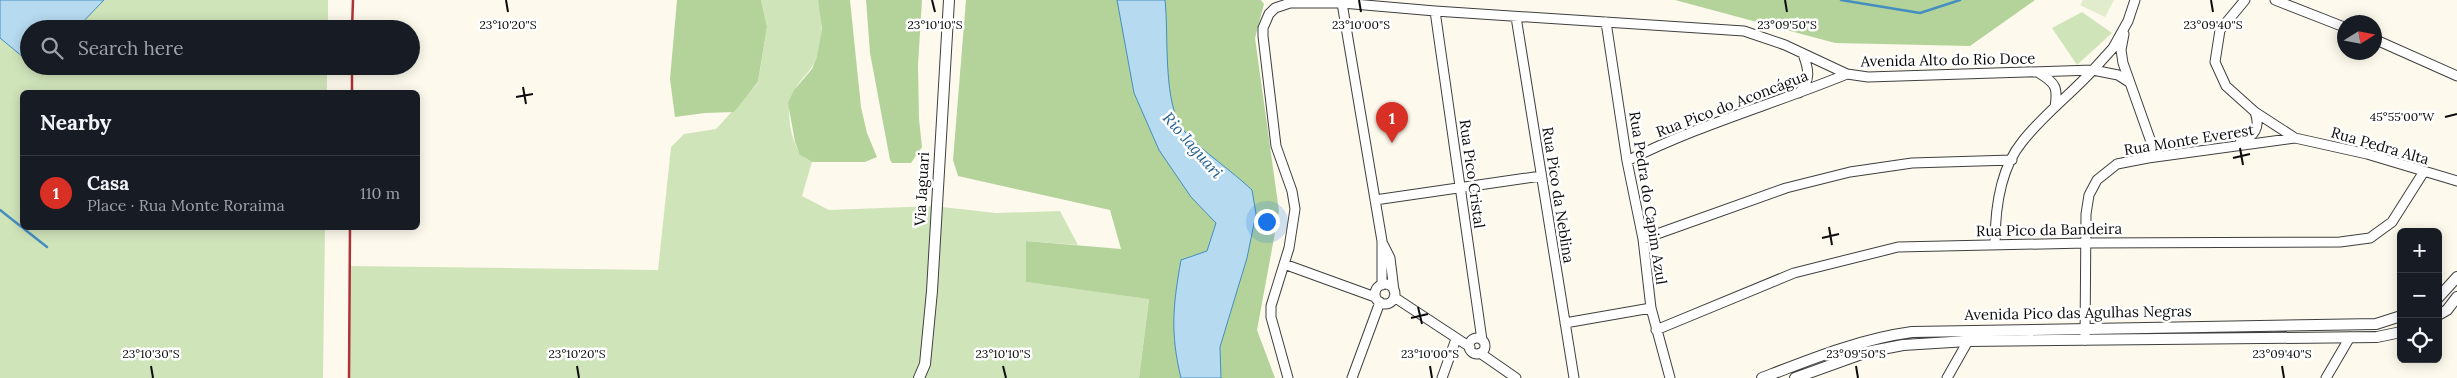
<!DOCTYPE html>
<html lang="en">
<head>
<meta charset="utf-8">
<style>
  body { margin:0; font-family:Lora,serif; background:#20242c; color:#f1f3f6 }
  .controls { position:absolute; right:15px; bottom:15px; display:grid; overflow:hidden; border-radius:8px; box-shadow:0 2px 12px #0003 }
  .controls button { width:45px; height:45px; display:grid; place-items:center; padding:0; border:0; border-bottom:1px solid #363941; background:#171b24; color:#f1f3f6; font:25px sans-serif }
  .compass { position:absolute; left:2337px; top:15px; width:45px; height:45px; border-radius:50%; background:#171b24; box-shadow:0 2px 12px #0003; rotate:79deg }
  .you { position:absolute; left:1266px; top:221px; width:18px; height:18px; margin:-12px; border:4px solid #fff; border-radius:50%; background:#1a73e8; box-shadow:0 0 0 8px #1a73e833 }
  .badge { display:grid; place-items:center; width:32px; height:32px; border-radius:50%; background:#d93025; color:#fff; font-size:16px; font-weight:700 }
  .pin { position:absolute; translate:-50% -41px; filter:drop-shadow(0 1px 2px #0008) }
  .pin::after { content:''; position:absolute; top:26px; width:18px; height:15px; background:inherit; clip-path:polygon(0 0,100% 0,50% 100%) }
  .list { margin:0; padding:0; list-style:none }
  h2 { display:flex; justify-content:space-between; align-items:center; height:65px; margin:0; padding:0 20px; font-size:21px }
  h2 small { font-size:16px; font-weight:400; color:#9ea1a6 }
  .list li { display:grid; grid-template-columns:32px 1fr auto; gap:15px; align-items:center; box-sizing:border-box; height:75px; padding:0 20px; border-top:1px solid #363941 }
  .list b { display:block; font-size:19px; white-space:nowrap }
  .list p { margin:0; font-size:16px; white-space:nowrap; color:#9ea1a6 }
  .list em { font-size:16px; font-style:normal; color:#9ea1a6 }
  .icon { flex:none; width:28px; height:28px; fill:none; stroke:currentColor; stroke-width:2; stroke-linecap:round; stroke-linejoin:round }
  .map { position:relative; flex:none; width:2457px; height:378px; overflow:hidden }
  .search { position:absolute; background:#171b24; box-shadow:0 2px 12px #0003; left:20px; top:20px; width:400px; height:55px; display:flex; align-items:center; gap:12px; box-sizing:border-box; padding:0 18px; border-radius:28px; color:#9ea1a6; font-size:19px }
  .panel { position:absolute; background:#171b24; box-shadow:0 2px 12px #0003; left:20px; top:90px; width:400px; height:140px; border-radius:8px }
  .map>svg:first-child { display:block }
</style>
</head>
<body>
<div class="map">
<svg width="2457" height="378" viewBox="0 0 2457 378">
  <rect width="100%" height="100%" fill="#fdfaed"/>
  <path fill="#d0e4ba" d="M0,0H328V29H29V66H327V92H22V228H325L323,378H0Z
    M761,0H818C822,20 824,38 817,58C812,70 801,78 795,89C785,106 789,137 800,153C802,157 808,160 812,162L802,196L829,210L933,206L996,213L1060,211L1078,245L1026,241V282L1149,298L1139,378H349L350,266L658,270L671,147L684,134L716,129L758,83L767,27Z
    M2082,12L2112,33L2077,65L2052,28Z"/>
  <path fill="#b4d39a" d="M677,0H761L767,27L758,82L734,112L705,113L675,117L670,79Z
    M818,0H850L861,107L867,133L877,157L865,162H812L800,155L795,142L788,103L794,90L812,69L817,57L822,29Z
    M866,0H922L918,65L919,119L922,147L911,163H892L890,160L870,53Z
    M966,0H1261L1264,4L1255,38L1279,211L1257,330L1275,378H1139L1149,299L1026,282V241L1121,249L1110,210L958,176L953,160Z
    M1675,0H2035L1970,46L1835,43Z"/>
  <path fill="#e0eccb" d="M2083,0H2114L2105,17L2080,5Z"/>
  <path fill="#b6daf0" stroke="#448ec0" d="M0,0H104L76,29H29V62L0,38Z
    M1117,0H1165C1169,35 1162,107 1185,132C1202,151 1232,171 1252,190L1256,214L1247,258L1220,347L1221,378H1181C1170,333 1173,305 1181,260L1207,251L1216,223L1191,197L1159,150L1134,93Z"/>
  <g fill="none" stroke-linecap="round" stroke-linejoin="round">
    <path stroke="#448ec0" stroke-width="2.5" d="M1841,0L1920,13L1960,0
      M0,210L47,247"/>
    <g stroke="#3f3f3f" stroke-width="11">
      <path id="minor" d="M2245,0L2220,30L2215,62L2226,86L2255,112L2295,138
        M2275,0L2344,27
        M1342,3L1382,241V285
        M1435,11L1482,340
        M1516,17L1574,378
        M1606,22L1627,161L1643,239L1651,308L1670,378
        M2124,34L2121,50L2123,63L2156,156
        M2374,39L2457,76
        M2039,73C2056,83 2058,88 2055,107
        M1799,93C1811,80 1809,70 1803,54
        M2240,143C2254,136 2261,128 2255,112
        M1627,161C1698,125 1774,104 1847,74
        M1375,200L1541,176
        M1643,239L1786,188L1850,172L1912,163L2012,160
        M1383,244L1390,258L1394,291
        M1995,244C1995,210 2000,169 2022,142C2043,115 2070,95 2093,70L2118,75L2129,82
        M1284,264L1375,297
        M1375 294a10 10 0 1 1 20 0a10 10 0 1 1-20 0Z
        M1394,297L1470,347
        M1565,323L1651,308
        M1656,330L1794,273L1898,247L2086,243L2340,242L2370,238L2392,222L2423,173
        M1469 346a8 8 0 1 1 16 0a8 8 0 1 1-16 0Z
        M2085,340L2086,214L2089,195L2097,180L2117,164L2148,158L2295,138L2367,154L2457,181
        M1480,353L1516,378
        M1288,378L1271,317V306L1289,248L1295,209L1292,191L1276,146L1263,36V28L1269,14L1275,8L1290,3H1342L1435,11L1744,31L1785,45L1847,74L1868,77L2093,70L2113,48L2128,21L2135,0
        M1352,378L1380,302
        M1442,378L1456,339
        M1947,378L1968,341
        M2326,378L2350,337"/>
    </g>
    <g stroke="#3f3f3f" stroke-width="12">
      <path id="tertiary" d="M2438,298L2457,277
        M2438,315L2447,310L2457,297
        M919,378L925,364L932,291L949,0
        M1762,378C1811,359 1860,339 1912,332L2376,324L2401,316
        M1795,378L1867,352L1903,345L1968,341L2377,337L2401,332"/>
    </g>
    <use href="#minor" stroke="#fff" stroke-width="9"/>
    <use href="#tertiary" stroke="#fff" stroke-width="10"/>
    <path stroke="#ae3237" stroke-width="2.5" d="M352,29L353,0
      M352,92V66
      M349,378L350,228"/>
  </g>
  <path fill="none" stroke="#0c0c0c" stroke-width="2" d="M506,0L508,12M932,0L935,12M1359,0L1361,12M1785,0L1787,12M2211,0L2213,12M523,87L526,104M516,97L533,94M2445,117L2457,114M2240,148L2243,165M2233,158L2250,154M1829,227L1832,245M1822,238L1839,234M1418,307L1422,324M1411,318L1428,314M151,366L153,378M577,366L579,378M1003,366L1006,378M1430,366L1432,378M1856,366L1858,378M2282,366L2284,378"/>
  <g text-anchor="middle" stroke-width="5" stroke-linejoin="round" paint-order="stroke">
    <g font-size="15" fill="#0c0c0c" stroke="#fff">
      <text transform="translate(1948 60) rotate(-1)" y="5">Avenida Alto do Rio Doce</text>
      <text transform="translate(1732 104) rotate(-21)" y="5">Rua Pico do Aconcágua</text>
      <text transform="translate(2189 140) rotate(-9)" y="5">Rua Monte Everest</text>
      <text transform="translate(2380 146) rotate(16)" y="5">Rua Pedra Alta</text>
      <text transform="translate(1472 174) rotate(82)" y="5">Rua Pico Cristal</text>
      <text transform="translate(922 189) rotate(-87)" y="5">Via Jaguari</text>
      <text transform="translate(1558 195) rotate(81)" y="5">Rua Pico da Neblina</text>
      <text transform="translate(1648 198) rotate(81)" y="5">Rua Pedra do Capim Azul</text>
      <text transform="translate(2049 230) rotate(-1)" y="5">Rua Pico da Bandeira</text>
      <text transform="translate(2078 313) rotate(-1)" y="5">Avenida Pico das Agulhas Negras</text>
    </g>
    <g font-size="16" font-style="italic" fill="#226091" stroke="#fff">
      <text transform="translate(1193 145) rotate(49)" y="6">Rio Jaguari</text>
    </g>
  </g>
  <g font-size="12" text-anchor="middle" fill="#0c0c0c" stroke="#fff" stroke-width="5" stroke-linejoin="round" paint-order="stroke">
    <text x="508" y="29">23°10'20"S</text>
    <text x="935" y="29">23°10'10"S</text>
    <text x="1361" y="29">23°10'00"S</text>
    <text x="1787" y="29">23°09'50"S</text>
    <text x="2213" y="29">23°09'40"S</text>
    <text x="2402" y="121">45°55'00"W</text>
    <text x="151" y="358">23°10'30"S</text>
    <text x="577" y="358">23°10'20"S</text>
    <text x="1003" y="358">23°10'10"S</text>
    <text x="1430" y="358">23°10'00"S</text>
    <text x="1856" y="358">23°09'50"S</text>
    <text x="2282" y="358">23°09'40"S</text>
  </g>
</svg>
<div class="controls">
<button>+</button>
<button>−</button>
<button><svg class="icon" aria-label="locate" viewBox="0 0 24 24"><circle cx="12" cy="12" r="6"/><path d="M12 2v4M12 18v4M2 12h4M18 12h4"/></svg></button>
</div>
<svg class="compass" viewBox="-18 -18 36 36"><path d="M0-13l5 13h-10z" fill="#e53935"/><path d="M0 13l5-13h-10z" fill="#9ea1a6"/></svg>
<div class="you"></div>
<div class="pin badge" style="left:1392px;top:143px">1</div>
<div class="search"><svg class="icon" aria-label="search" viewBox="0 0 24 24"><circle cx="10" cy="10" r="6"/><path d="M15 15l6 6"/></svg>Search here</div>
<section class="panel">
<h2>Nearby<small></small></h2>
<ul class="list">
<li><span class="badge">1</span><div><b>Casa</b><p>Place · Rua Monte Roraima</p></div><em>110 m</em></li>
</ul>
</section>
</div>
</body>
</html>
